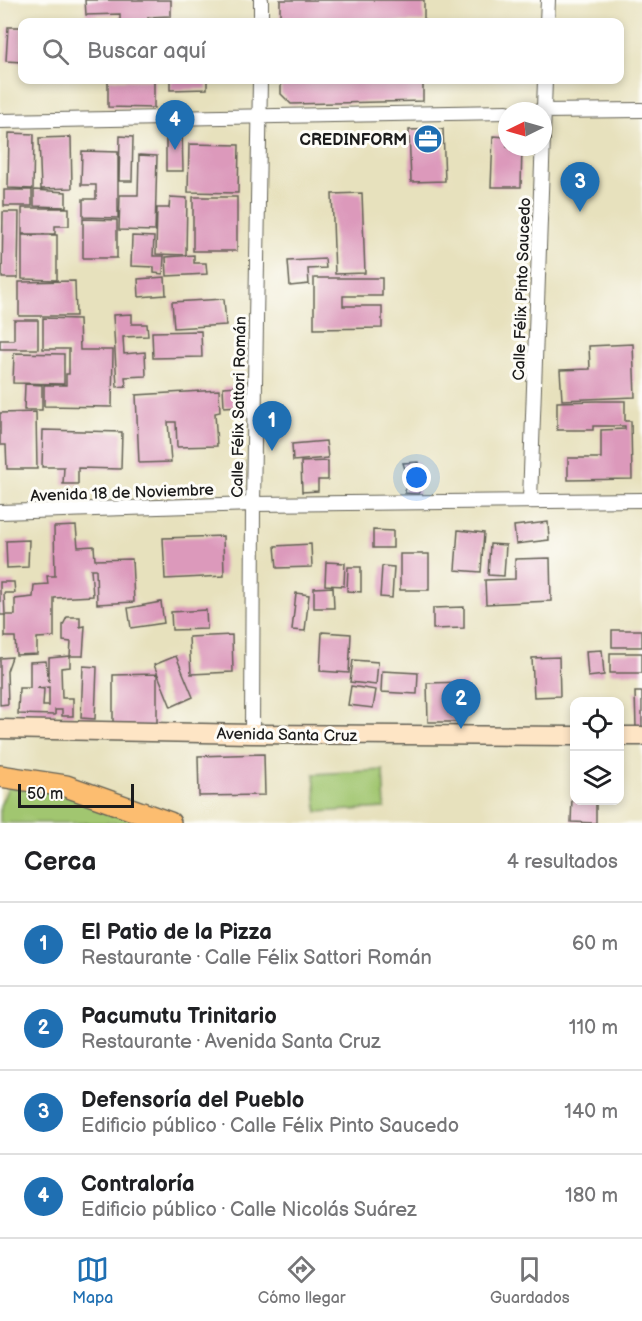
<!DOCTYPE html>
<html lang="es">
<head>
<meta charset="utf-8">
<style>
  body { margin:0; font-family:"Balsamiq Sans",sans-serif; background:#f2f2f2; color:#202124 }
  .controls { position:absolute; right:18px; bottom:18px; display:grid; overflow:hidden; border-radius:12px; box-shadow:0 3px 9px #0003 }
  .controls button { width:54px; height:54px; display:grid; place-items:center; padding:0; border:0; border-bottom:2px solid #e0e0e0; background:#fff; color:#202124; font:30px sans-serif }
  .compass { position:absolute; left:498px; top:102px; width:54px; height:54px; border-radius:50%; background:#fff; box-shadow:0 3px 9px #0003; rotate:265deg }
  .scale { position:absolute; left:18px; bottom:15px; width:116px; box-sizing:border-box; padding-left:6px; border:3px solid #1c1c1c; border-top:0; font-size:16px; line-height:21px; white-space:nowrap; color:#1c1c1c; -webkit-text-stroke:4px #fdfcf7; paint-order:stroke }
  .you { position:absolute; left:417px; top:478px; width:21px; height:21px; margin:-15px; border:4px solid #fff; border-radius:50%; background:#1a73e8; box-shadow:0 0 0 9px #1a73e833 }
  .badge { display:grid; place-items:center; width:39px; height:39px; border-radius:50%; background:#1f6fb2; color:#fff; font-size:20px; font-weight:700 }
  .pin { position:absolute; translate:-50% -50px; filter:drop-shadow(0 2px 3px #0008) }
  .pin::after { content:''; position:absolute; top:32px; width:21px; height:18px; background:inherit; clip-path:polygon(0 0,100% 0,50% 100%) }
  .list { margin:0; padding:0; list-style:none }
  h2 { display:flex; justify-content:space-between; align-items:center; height:78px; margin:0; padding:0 24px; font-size:26px }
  h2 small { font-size:20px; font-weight:400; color:#757577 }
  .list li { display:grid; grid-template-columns:39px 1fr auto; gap:18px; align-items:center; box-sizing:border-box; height:84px; padding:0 24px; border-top:2px solid #e0e0e0 }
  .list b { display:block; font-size:22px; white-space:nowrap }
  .list p { margin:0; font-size:20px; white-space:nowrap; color:#757577 }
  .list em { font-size:20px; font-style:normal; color:#757577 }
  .icon { flex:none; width:33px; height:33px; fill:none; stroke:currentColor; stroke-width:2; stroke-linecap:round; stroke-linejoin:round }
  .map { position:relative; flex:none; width:642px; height:823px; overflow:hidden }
  .search { position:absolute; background:#fff; box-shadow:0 3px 9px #0003; left:18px; right:18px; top:18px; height:66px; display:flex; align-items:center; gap:15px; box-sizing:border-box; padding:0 21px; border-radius:12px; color:#757577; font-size:22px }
  .sheet { height:414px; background:#fff }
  nav { display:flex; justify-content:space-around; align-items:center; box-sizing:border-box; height:84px; border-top:2px solid #e0e0e0; background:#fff; font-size:16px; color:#757577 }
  nav a { display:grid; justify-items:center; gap:3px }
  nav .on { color:#1f6fb2 }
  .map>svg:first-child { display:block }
</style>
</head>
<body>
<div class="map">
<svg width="642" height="823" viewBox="0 0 642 823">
  <rect width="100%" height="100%" fill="#fdfcf7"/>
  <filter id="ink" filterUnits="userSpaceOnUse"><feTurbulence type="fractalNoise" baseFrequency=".0167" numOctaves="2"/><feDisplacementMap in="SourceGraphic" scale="12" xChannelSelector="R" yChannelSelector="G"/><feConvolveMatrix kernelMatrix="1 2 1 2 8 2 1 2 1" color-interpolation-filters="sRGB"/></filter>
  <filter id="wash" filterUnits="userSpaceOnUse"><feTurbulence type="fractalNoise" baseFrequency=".008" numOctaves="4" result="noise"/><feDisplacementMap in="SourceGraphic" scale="24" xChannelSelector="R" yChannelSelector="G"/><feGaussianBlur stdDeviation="1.35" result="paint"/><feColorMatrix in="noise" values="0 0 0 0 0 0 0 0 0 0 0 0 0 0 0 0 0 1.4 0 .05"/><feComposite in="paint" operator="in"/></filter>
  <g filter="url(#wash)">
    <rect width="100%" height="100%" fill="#e7e1bd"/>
    <path fill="#a1c670" stroke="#5e7146" stroke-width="1.5" d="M383,770L385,808L317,812L314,774Z
      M8,787L64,793L153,823H0V806Z"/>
    <g id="blocks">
      <path fill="#dc99bb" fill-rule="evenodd" d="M85,0H171V16L148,17V22H120V14L86,15Z
        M280,0H424V22H280Z
        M8,27H22V62L6,61Z
        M108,80H154V108L108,107Z
        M170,80H207V89L170,90Z
        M281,80H423V101L291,104L281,94Z
        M443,129L445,181L411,182L409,130Z
        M166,131H182L183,171H166Z
        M9,133L34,134L33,189L8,188Z
        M120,136L133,137L132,181H119Z
        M493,136L507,137V147H522L521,187H491Z
        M71,137L72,188L41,189L39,138Z
        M189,144L239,145L238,193L188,192Z
        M82,151L118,152V218L83,217V199H96V185H81Z
        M139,155L157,156L155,231L119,230L120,195H138Z
        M4,190H32V206H4Z
        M34,190L66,192V207L34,206Z
        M362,193L365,273L335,274L332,194Z
        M170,197L187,198L186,255L156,254L157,208H169Z
        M193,197H237V251H193Z
        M22,208H69V226H55V234H22Z
        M3,212H19L18,278H2Z
        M83,219L117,220V258H83Z
        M22,235H57V280L22,279Z
        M132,236L154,237L153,256H164L163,274L154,273V267L131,266Z
        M194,255V263H206L207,274L167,276L166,257Z
        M325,259L326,268L308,269L309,284L290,286L288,261Z
        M165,277L166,295L139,297L138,279Z
        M314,278H382V296H343V306H382V328L314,329Z
        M75,281L76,316H19V282Z
        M224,299L226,325L174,328L172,302Z
        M132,314V324H147L148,336L123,337L124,354L145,352L146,376L125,377L126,386L117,387L113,315Z
        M43,318L79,319L80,350H113L112,407L44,406V385H66V374H69V349H43Z
        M14,320H38V349H0V340H14Z
        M201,331L202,357L153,358L152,332Z
        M633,344L635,397L562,400L560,370L590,369L589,346Z
        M14,353L64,354V384L13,383Z
        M25,384L42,385V410H24Z
        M238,386L239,406L224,407L223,387Z
        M219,390L220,412L215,413L217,446L177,447L176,422H168L171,462L139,463L136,395Z
        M597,401H625V421H631L632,479L568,480V458H601V430L625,429V426H593V430H557V402Z
        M36,412L37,469H7L6,445H0V413Z
        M43,430L122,432L121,469L78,468V484H63L64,467H42Z
        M326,441L328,458L293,461L292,444Z
        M328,461V480H318V491L302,492L301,462Z
        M418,462L419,494L405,493L407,475L403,463Z
        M548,522L549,540L516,544L514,526Z
        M76,526L78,547L94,546L95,560L132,559L134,602L97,604L96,569H91L93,596L54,598V637L37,638V654L16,655L15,637H5V615H0V582H14L15,593H4L5,615H15V599L33,597L34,585L48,584L47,576H55L54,527Z
        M373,530L393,531V548H373Z
        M458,530L484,533L481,572L455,570Z
        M223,536L224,576L165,579L163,538Z
        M29,540L28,567L7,568L6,541Z
        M311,544L312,567L277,568L275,546Z
        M490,544L506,545L504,576L488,575Z
        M400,554H429V590H400Z
        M550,558L551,601L486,604L485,580L515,579V559Z
        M326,562L345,563L344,586L325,585Z
        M382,566L394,567L392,598L380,597Z
        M348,567H361V592L347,591Z
        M333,587L334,608H314V588Z
        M296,593L309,595L305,631L292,630Z
        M161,602L164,623L131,628L128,608Z
        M464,607V628L433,629V608Z
        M206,610L207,629L172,630L171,612Z
        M67,617H80V627L85,626L83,656H70V667L61,668L62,698H73V716H62V710H55V715L18,714L19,688H30V662L46,661L49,683V658L70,656L71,642L63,641V625ZM49,687V706H43L44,689L37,688Z
        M612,630H642V647H612Z
        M322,632L351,634L349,673L320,671Z
        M232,635L233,672L191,674L189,637Z
        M602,650L604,675L588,677L586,651Z
        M610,653H642V673H610Z
        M176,656L193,697L171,707L154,665Z
        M12,657L7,671L8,704L0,705V658Z
        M559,657L560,696L534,697L532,658Z
        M353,660L378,662L376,685L350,682Z
        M83,666L97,667L95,719L81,718Z
        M382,671L418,673L417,694L381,692Z
        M157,674V727H113V675Z
        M466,682L467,694H459V722H428L427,683Z
        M351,686L376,690L373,708L348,705Z
        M635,692H642V727L636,728Z
        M264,754L265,795L199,796L198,756Z
        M573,774H574V801H596V823L571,822Z"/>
    </g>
  </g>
  <g filter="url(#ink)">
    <use href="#blocks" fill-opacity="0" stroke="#636154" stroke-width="1.5"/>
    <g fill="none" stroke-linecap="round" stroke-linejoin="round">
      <g stroke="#636154" stroke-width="16">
        <path id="minor" d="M261,22V0
          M547,22L548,0
          M539,111L642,110
          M0,121L507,112
          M530,500L545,80
          M0,512L253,504L642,500
          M252,734L253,504L260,80"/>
      </g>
      <g stroke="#636154" stroke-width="21">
        <path id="secondary" d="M0,729L252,734L574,736
          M620,736H642"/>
      </g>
      <g stroke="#636154" stroke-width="24">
        <path id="primary" d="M0,776L66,786L170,823"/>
      </g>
      <use href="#minor" stroke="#fff" stroke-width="14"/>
      <use href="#secondary" stroke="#fee5c5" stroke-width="18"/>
      <use href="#primary" stroke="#fcbd6f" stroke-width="21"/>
    </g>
  </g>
  <defs>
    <g id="office-disc" transform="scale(1.5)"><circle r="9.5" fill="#1f6fb2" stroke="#fdfcf7"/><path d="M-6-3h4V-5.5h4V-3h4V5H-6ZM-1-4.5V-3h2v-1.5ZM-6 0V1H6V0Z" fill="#fff"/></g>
  </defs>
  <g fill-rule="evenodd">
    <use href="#office-disc" x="428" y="139"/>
  </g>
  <g text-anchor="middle" stroke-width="6" stroke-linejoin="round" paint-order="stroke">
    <g font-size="16" font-weight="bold" fill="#1c1c1c" stroke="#fdfcf7" text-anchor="end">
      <text x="407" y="145">CREDINFORM</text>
    </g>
    <g font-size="16" fill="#1c1c1c" stroke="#fdfcf7">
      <text transform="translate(521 289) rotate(-88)" y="6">Calle Félix Pinto Saucedo</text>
      <text transform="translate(238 407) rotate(-89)" y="6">Calle Félix Sattori Román</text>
      <text transform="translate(122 492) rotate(-2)" y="6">Avenida 18 de Noviembre</text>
      <text transform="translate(287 734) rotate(1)" y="6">Avenida Santa Cruz</text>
    </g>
  </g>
</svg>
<div class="controls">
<button><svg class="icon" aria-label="locate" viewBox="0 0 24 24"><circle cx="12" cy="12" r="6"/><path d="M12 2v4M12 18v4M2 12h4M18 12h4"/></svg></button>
<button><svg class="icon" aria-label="layers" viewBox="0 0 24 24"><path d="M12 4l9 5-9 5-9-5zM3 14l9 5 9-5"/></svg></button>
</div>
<svg class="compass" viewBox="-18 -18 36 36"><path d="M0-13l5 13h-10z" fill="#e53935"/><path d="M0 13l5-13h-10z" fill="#757577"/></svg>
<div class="scale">50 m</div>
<div class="you"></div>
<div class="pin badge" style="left:272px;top:451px">1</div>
<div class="pin badge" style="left:461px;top:729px">2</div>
<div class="pin badge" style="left:580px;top:212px">3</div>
<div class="pin badge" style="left:175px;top:150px">4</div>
<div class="search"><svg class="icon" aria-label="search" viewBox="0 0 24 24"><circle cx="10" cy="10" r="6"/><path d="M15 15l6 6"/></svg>Buscar aquí</div>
</div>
<section class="sheet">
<h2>Cerca<small>4 resultados</small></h2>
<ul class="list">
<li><span class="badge">1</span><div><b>El Patio de la Pizza</b><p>Restaurante · Calle Félix Sattori Román</p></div><em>60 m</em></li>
<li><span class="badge">2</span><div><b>Pacumutu Trinitario</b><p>Restaurante · Avenida Santa Cruz</p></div><em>110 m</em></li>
<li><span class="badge">3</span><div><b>Defensoría del Pueblo</b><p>Edificio público · Calle Félix Pinto Saucedo</p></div><em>140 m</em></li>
<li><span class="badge">4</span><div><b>Contraloría</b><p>Edificio público · Calle Nicolás Suárez</p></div><em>180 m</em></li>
</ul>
</section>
<nav>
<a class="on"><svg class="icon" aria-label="map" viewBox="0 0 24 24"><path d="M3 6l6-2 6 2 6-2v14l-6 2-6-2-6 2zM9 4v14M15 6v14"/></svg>Mapa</a>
<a><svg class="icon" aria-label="directions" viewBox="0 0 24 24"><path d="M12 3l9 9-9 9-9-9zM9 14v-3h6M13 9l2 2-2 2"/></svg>Cómo llegar</a>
<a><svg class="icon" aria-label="saved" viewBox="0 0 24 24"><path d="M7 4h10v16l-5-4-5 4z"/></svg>Guardados</a>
</nav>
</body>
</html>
